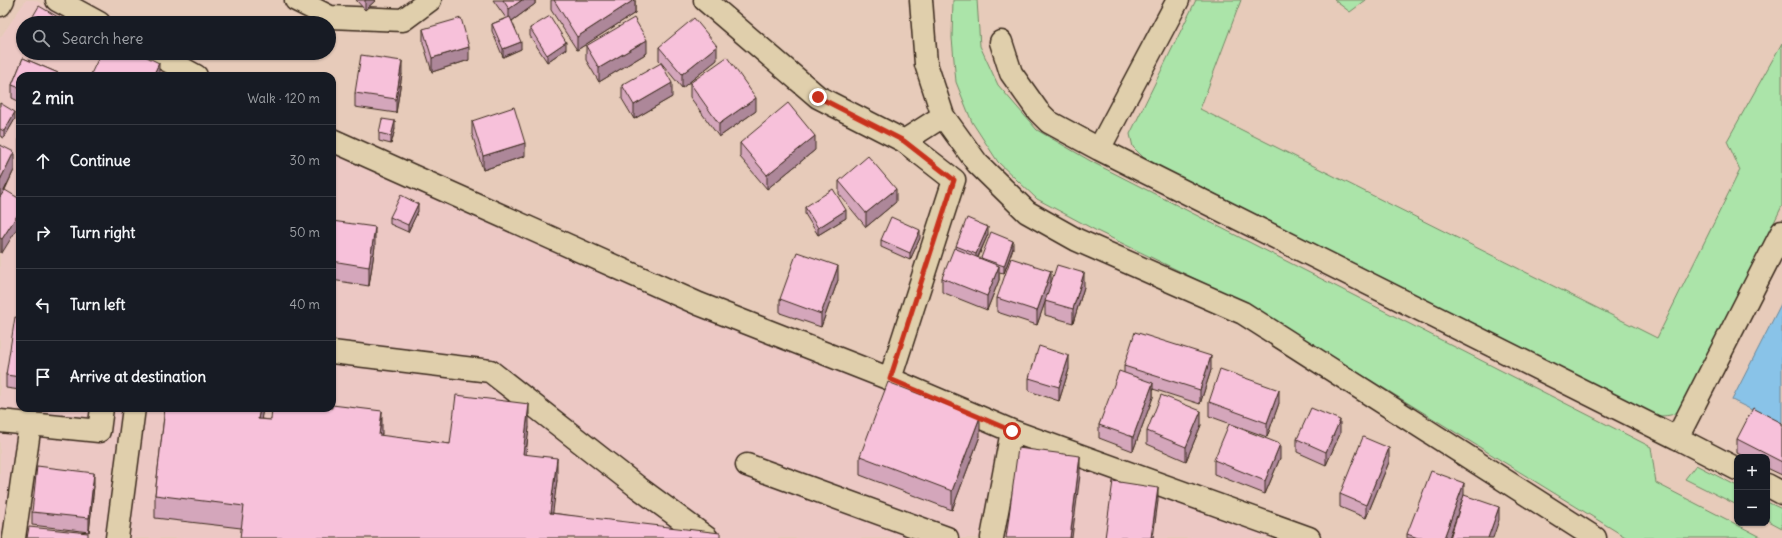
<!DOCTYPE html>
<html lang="en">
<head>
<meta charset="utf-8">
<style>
  body { margin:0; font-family:Delius,sans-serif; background:#20242c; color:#f1f3f6 }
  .controls { position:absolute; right:12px; bottom:12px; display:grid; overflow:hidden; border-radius:8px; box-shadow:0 1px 3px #0004 }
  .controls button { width:36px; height:36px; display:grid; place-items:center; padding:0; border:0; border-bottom:1px solid #363941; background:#171b24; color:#f1f3f6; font:20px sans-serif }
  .stop { position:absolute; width:12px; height:12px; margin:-9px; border:3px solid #c8321e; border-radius:50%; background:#fff }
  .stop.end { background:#c8321e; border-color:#fff; box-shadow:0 1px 4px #0008 }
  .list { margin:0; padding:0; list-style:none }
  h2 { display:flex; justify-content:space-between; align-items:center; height:52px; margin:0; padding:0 16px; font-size:17px }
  h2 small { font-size:13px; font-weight:400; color:#9ea1a6 }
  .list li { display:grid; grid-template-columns:26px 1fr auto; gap:12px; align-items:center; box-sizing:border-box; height:72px; padding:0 16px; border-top:1px solid #363941 }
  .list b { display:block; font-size:15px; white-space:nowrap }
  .list em { font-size:13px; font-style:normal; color:#9ea1a6 }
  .icon { flex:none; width:22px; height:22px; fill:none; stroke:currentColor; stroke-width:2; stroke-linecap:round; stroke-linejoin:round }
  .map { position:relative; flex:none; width:1782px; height:538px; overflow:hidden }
  .search { position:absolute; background:#171b24; box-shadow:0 1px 3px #0004; left:16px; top:16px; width:320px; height:44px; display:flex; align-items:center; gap:10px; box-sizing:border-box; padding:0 14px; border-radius:22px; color:#9ea1a6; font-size:15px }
  .panel { position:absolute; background:#171b24; box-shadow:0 1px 3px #0004; left:16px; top:72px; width:320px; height:340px; border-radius:12px }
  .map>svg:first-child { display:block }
</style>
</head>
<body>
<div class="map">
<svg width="1782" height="538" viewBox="0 0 1782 538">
  <rect width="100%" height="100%" fill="#e7cbba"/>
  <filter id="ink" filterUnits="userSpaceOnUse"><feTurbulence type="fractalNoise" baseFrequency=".025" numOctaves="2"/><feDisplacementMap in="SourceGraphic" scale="8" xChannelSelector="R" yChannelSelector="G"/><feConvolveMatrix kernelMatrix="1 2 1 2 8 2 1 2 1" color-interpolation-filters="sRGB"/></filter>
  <g filter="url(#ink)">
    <path fill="#ecc8c4" d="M26,0H34L81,23H23V53H142L188,76H20V408H332V147L1292,538H0V38Z"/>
    <path fill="#abe4a9" stroke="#738764" d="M953,0H977L980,46L998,85L1037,130L1094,163L1651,447L1656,483L1763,538H1627L1247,304L1097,231L1037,199L998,162L972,122L956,82L952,38Z
      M1196,0H1241L1200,109L1657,338L1740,170L1727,141L1782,43V206L1688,399C1678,415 1674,416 1655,416L1144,158L1133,147L1130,134Z
      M1334,0H1366L1350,12Z
      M1696,465L1737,486V505L1685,479Z
      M1767,502L1782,509V528L1767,520Z"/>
    <path fill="#89c3e8" stroke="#6a8697" d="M1782,302V425L1732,400Z"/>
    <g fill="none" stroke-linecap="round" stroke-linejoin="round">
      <g stroke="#3b2a1e" stroke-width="25">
        <path id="minor" d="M57,0L99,23
          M296,0L330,17L403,20L430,0
          M705,0L818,97L904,141L954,180L890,379
          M921,0L926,64L943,116L977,163L1027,212L1077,240L1243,313L1595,538
          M1001,42L1011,73L1038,111L1049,122L1099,149L1677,438
          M154,53L196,76
          M332,140L699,304L890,379L1012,431L1309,538
          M904,141L943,116
          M1099,149L1178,0
          M332,352L490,371L639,488L707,538
          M0,421L30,424L14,538
          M30,424L99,431L102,408
          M747,465L947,538
          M1737,469L1677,438L1782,232
          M1767,485L1782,493
          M117,538L134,408
          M992,538L1012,431"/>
      </g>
      <g stroke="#3b2a1e" stroke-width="25">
        <path id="major" d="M0,5L3,0"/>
      </g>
      <use href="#minor" stroke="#e0cfac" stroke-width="22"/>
      <use href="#major" stroke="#e0cfac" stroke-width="22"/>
    </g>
    <path fill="#d4a6bb" stroke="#3b2a1e" d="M356,0H376L365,10Z
      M493,0H535V4L512,21L521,49L503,57L492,31V24L506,18Z
      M551,0H635V13L577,50L551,10Z
      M530,28L566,49L547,62L530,36Z
      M423,29L469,60L432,72L423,43Z
      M586,46L647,53L599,82L586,60Z
      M659,47L717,60L682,88L659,60Z
      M23,58L58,73V76H20V102L12,98V85Z
      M402,74L396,113L355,107V93Z
      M690,83L756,111L719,137L690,97Z
      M622,85L672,97L634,119L622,99Z
      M0,103L15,119L4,138L0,136Z
      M472,121L525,156L483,170L472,134Z
      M395,129L391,144L379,141V133Z
      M20,137V153H19V139Z
      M740,143L815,150L767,189L740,157Z
      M0,145L14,170L4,192L2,253L0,252Z
      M839,181L896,202L866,227L839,194Z
      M805,207L846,218L818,235L805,214Z
      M418,211L408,232L390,224V217Z
      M332,221L375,246L369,286L332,280Z
      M988,234L978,258L981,259V258L1013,248L1004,273L999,272V280L987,310L942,292V278L956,249V246Z
      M920,238L910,260L881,247V240Z
      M838,280L821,327L780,313V299Z
      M1051,284L1084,287L1073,323L1045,315V301L1047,296L1037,325L997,312V298Z
      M20,318V390L6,388V375Z
      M1124,366L1211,370L1200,404L1153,389V397L1133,451L1099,438V425L1124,373Z
      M1069,369L1059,401L1029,391V378Z
      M1209,402L1279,403L1267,437L1209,416Z
      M165,408H263L261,419L382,433L381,436L450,444L529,427L526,454L557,480L552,513L720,538L241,528L155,518V495Z
      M1782,423V475L1767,468V457H1745L1737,453V439Z
      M1201,425L1186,461L1147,444V431Z
      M1340,434L1326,465L1297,452V439Z
      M980,436L952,510L860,475V456Z
      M1280,458L1265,494L1214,474V460Z
      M1389,462L1366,518L1340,507V494Z
      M94,486L89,532L32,525V512Z
      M1464,496L1449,538H1407V534Z"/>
    <path fill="#ad8799" stroke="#3b2a1e" d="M365,0H376L365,10Z
      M522,0H535V4L509,23V9Z
      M634,0H635V13L577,50V37Z
      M647,40V53L599,82V68Z
      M521,42V49L503,57V49Z
      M566,42V49L547,62V55Z
      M717,46V60L682,88V74Z
      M469,47V60L432,72V58Z
      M402,61V74L396,113V99Z
      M159,63V76H153Z
      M672,83V97L634,119V105Z
      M756,98V111L719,137V124Z
      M15,112V119L4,138V131Z
      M395,121V129L391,144V136Z
      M815,136V150L767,189V175Z
      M525,143V156L483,170V156Z
      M14,152V170L0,199V180Z
      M896,189V202L866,227V213Z
      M418,204V211L408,232V225Z
      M846,210V218L818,235V228Z
      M20,211V224L2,253V239Z
      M375,227V246L369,286V267Z
      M988,227V234L976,261V254Z
      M920,230V238L910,260V253Z
      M1013,241V248L1004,273V266Z
      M838,266V280L821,327V314Z
      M999,266V280L987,310V296Z
      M1051,271V285L1037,325V311Z
      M1084,273V287L1073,323V309Z
      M1069,356V369L1059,401V387Z
      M1211,356V370L1200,404V390Z
      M1153,383V397L1133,451V437Z
      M1279,390V403L1267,437V423Z
      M529,404V427L523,476V454Z
      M260,408H263L258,441V419Z
      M382,411V433L379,457V435Z
      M1201,411V425L1186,461V447Z
      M980,417V436L952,510V491Z
      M1340,420V434L1326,465V452Z
      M1280,444V458L1265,494V481Z
      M1389,448V462L1366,518V505Z
      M1080,456V475L1072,538H1070Z
      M557,458V480L550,535V513Z
      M94,473V486L89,532V518Z
      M1464,483V496L1449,538H1444Z
      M1158,488V501L1153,538H1151Z
      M1499,507V520L1493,538H1488Z"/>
    <path fill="#f7c1da" stroke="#3b2a1e" d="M503,0H522L509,9Z
      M554,0H634L577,37Z
      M39,6L63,20L61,23H29Z
      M550,16L566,42L547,55L530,28Z
      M510,17L521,42L503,49L492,24Z
      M461,18L469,47L432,58L423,29Z
      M634,18L647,40L599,68L586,46Z
      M694,18L717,46L682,74L659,47Z
      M101,53H139L159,63L153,76H90Z
      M361,55L402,61L396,99L355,93Z
      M727,57L756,98L719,124L690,83Z
      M23,58L58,73L57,76H20V88L12,85Z
      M661,63L672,83L634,105L622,85Z
      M0,103L15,112L4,131L0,129Z
      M788,103L815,136L767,175L740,143Z
      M514,107L525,143L483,156L472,121Z
      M382,119L395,121L391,136L379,133Z
      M0,145L14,152L0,180Z
      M868,156L896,189L866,213L839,181Z
      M833,189L846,210L818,228L805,207Z
      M5,190L20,199V211L2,239L0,238V197Z
      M401,195L418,204L408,225L390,217Z
      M891,217L920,230L910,253L881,240Z
      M967,218L988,227L976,254L956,246Z
      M332,221L375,227L369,267L332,261Z
      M991,232L1013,241L1004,266L981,258Z
      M954,248L999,266L987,296L942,278Z
      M797,252L838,266L821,314L780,299Z
      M1011,258L1051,271L1037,311L997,298Z
      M1057,265L1084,273L1073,309L1045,301Z
      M15,317L20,318V377L6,375Z
      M1135,332L1211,356L1200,390L1124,366Z
      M1039,346L1069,356L1059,387L1029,378Z
      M1220,369L1279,390L1267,423L1209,402Z
      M1119,371L1153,383L1133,437L1099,425Z
      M888,382L980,417L952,491L860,456Z
      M456,395L529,404L523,454L557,458L550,513L720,533V538H240L244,506L155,495L165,408H260L258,419L271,420L272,408H332V405L382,411L379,435L450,444Z
      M1161,395L1201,411L1186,447L1147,431Z
      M1311,408L1340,420L1326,452L1297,439Z
      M1753,408L1782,423V462L1737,439Z
      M1229,424L1280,444L1265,481L1214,460Z
      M1363,437L1389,448L1366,505L1340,494Z
      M1018,448L1080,456L1070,538H1006Z
      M37,466L94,473L89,518L32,512Z
      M1431,471L1464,483L1444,538H1418L1407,534Z
      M1113,481L1158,488L1151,538H1105Z
      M1464,495L1499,507L1488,538H1450Z
      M29,527L88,533V538H27Z"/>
  </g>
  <g fill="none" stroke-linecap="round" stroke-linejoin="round" filter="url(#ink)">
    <path stroke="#c8321e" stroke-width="5" d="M818,97L904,141L954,180L890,379L1012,431"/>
  </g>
</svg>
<div class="controls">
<button>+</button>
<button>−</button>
</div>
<div class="stop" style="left:1012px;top:431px"></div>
<div class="stop end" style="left:818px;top:97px"></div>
<div class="search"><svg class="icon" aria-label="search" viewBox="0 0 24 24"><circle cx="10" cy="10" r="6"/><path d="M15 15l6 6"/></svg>Search here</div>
<section class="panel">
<h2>2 min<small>Walk · 120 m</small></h2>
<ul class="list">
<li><svg class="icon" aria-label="ahead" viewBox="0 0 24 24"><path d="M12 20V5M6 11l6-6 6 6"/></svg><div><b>Continue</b></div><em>30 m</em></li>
<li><svg class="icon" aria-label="right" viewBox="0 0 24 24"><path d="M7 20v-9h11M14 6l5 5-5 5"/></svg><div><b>Turn right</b></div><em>50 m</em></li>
<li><svg class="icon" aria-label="left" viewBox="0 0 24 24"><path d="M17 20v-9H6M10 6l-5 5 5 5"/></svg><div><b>Turn left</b></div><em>40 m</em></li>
<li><svg class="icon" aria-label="arrive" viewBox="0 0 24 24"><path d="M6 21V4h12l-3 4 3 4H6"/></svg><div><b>Arrive at destination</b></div></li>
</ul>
</section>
</div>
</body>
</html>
